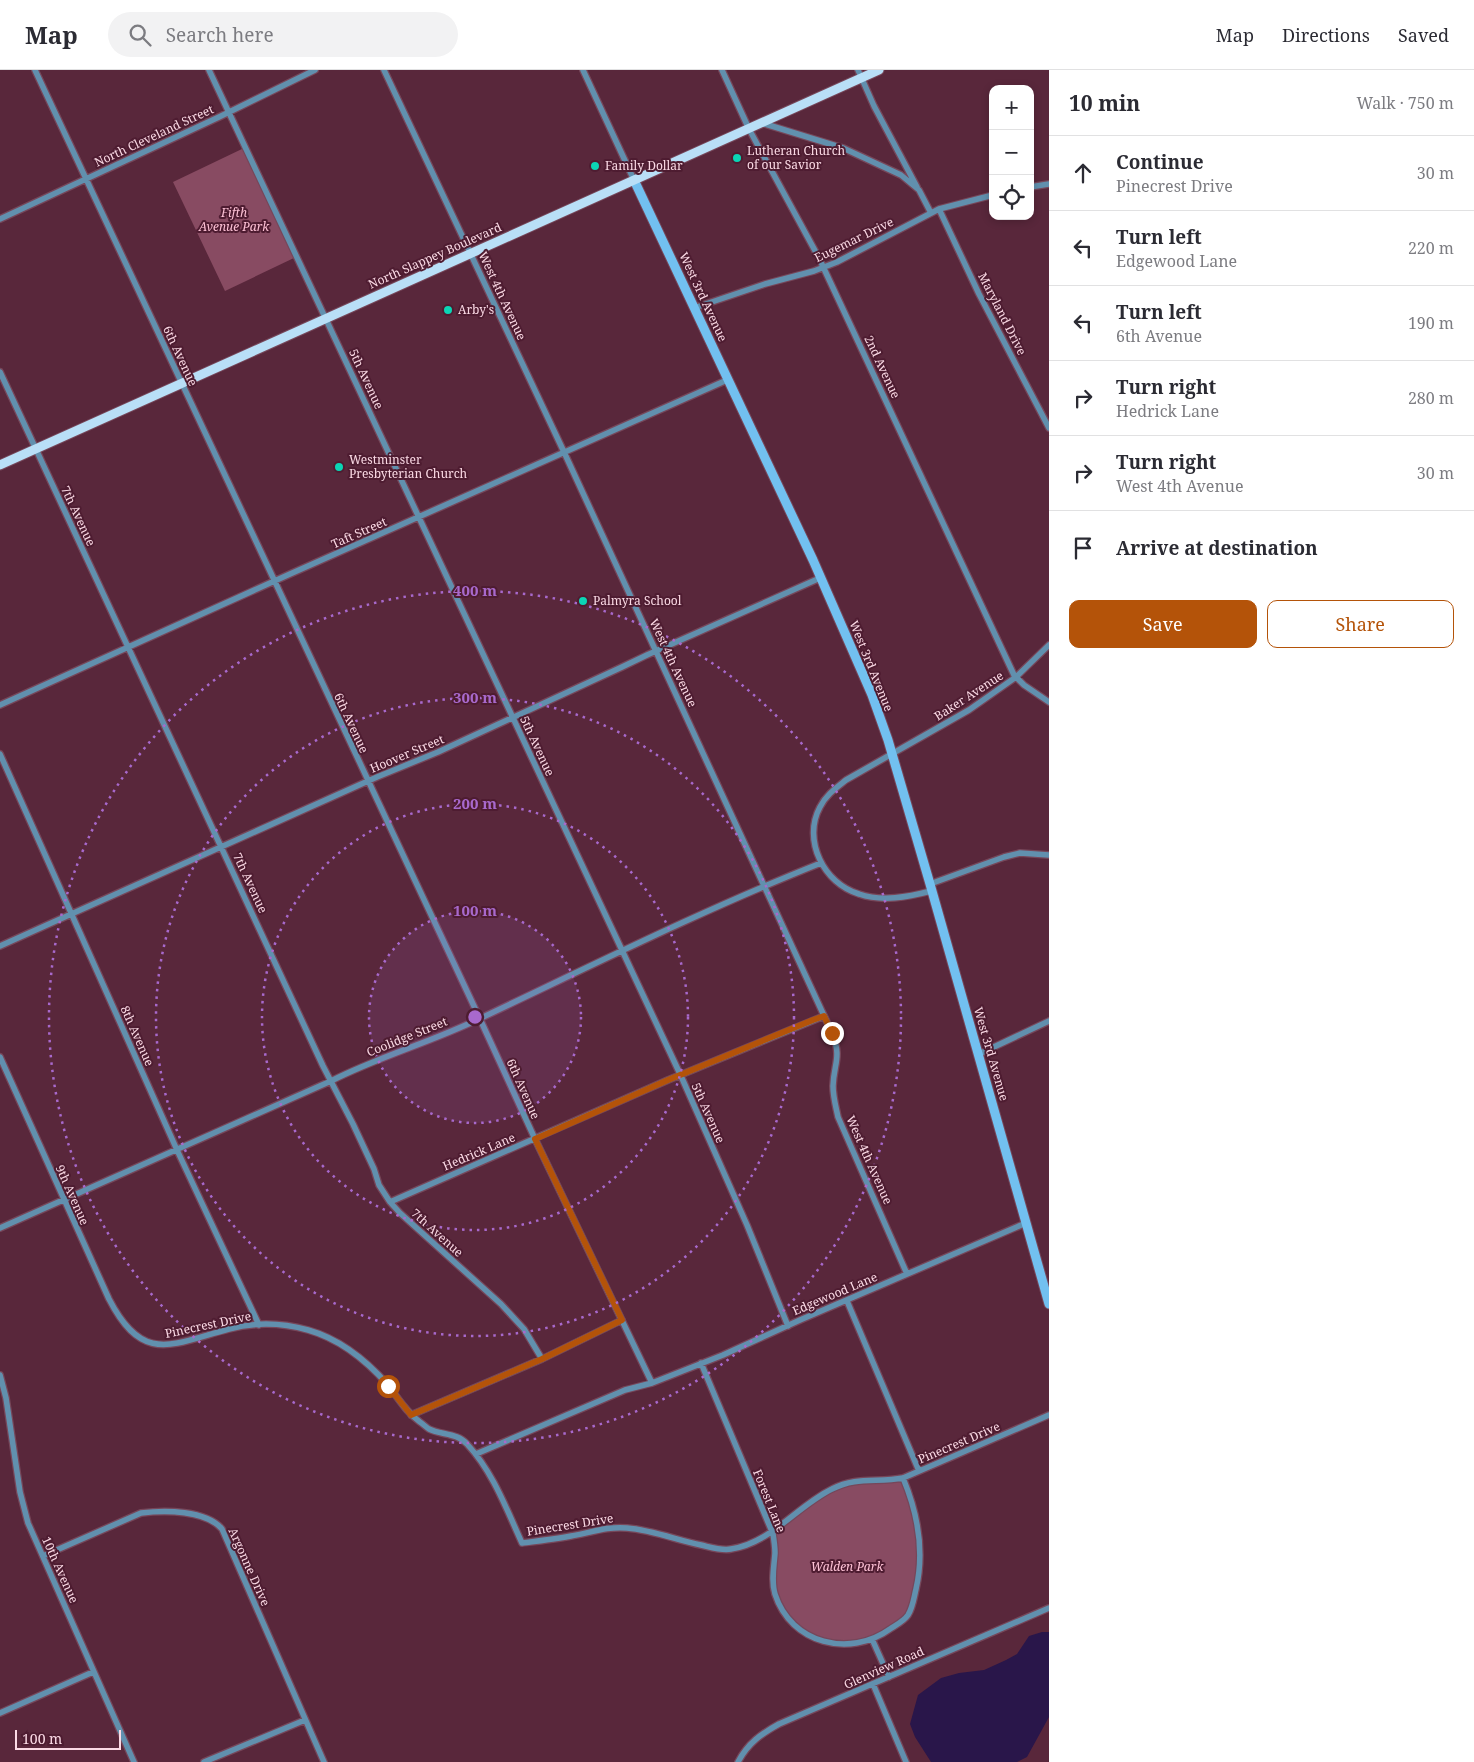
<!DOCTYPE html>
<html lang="en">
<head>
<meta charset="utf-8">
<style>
  body { margin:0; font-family:"Noto Serif",serif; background:#f2f2f3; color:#2b2b33 }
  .controls { position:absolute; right:15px; top:15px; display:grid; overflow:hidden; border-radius:10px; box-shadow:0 2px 8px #0003 }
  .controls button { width:45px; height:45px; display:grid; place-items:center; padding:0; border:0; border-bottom:1px solid #e1e1e2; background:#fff; color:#2b2b33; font:25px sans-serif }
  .scale { position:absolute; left:15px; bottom:12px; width:106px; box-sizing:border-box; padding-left:5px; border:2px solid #fbdae5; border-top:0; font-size:14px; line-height:18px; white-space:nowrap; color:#fbdae5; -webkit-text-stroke:4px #4e1c31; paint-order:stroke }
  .stop { position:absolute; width:15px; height:15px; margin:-11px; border:4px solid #b45309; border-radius:50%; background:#fff }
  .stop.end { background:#b45309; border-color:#fff; box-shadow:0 1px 5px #0008 }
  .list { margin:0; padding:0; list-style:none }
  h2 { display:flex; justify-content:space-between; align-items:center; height:65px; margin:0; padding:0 20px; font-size:21px }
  h2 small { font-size:16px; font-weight:400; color:#7c7c81 }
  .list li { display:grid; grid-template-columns:32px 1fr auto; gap:15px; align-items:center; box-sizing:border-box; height:75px; padding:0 20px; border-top:1px solid #e1e1e2 }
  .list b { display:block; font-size:19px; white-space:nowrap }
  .list p { margin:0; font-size:16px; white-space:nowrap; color:#7c7c81 }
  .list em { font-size:16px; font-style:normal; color:#7c7c81 }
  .actions { display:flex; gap:10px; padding:15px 20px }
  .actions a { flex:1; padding:11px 0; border:1px solid #b45309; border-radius:10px; text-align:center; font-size:18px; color:#b45309 }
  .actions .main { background:#b45309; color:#fff }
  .icon { flex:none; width:28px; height:28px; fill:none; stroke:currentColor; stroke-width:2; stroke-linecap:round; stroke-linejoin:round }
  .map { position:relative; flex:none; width:1049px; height:1692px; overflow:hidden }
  header { display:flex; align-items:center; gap:30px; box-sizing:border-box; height:70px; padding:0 25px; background:#fff; border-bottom:1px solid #e1e1e2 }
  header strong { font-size:24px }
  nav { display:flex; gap:28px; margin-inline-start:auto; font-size:18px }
  .search { width:350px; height:45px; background:#f2f2f3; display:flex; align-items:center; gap:12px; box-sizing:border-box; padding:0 18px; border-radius:28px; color:#7c7c81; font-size:19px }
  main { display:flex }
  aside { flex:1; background:#fff }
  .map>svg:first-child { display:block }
</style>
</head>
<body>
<header>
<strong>Map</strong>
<div class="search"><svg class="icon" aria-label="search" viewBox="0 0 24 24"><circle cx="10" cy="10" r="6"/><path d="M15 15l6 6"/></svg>Search here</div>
<nav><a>Map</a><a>Directions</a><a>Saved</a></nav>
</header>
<main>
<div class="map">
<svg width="1049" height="1692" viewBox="0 0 1049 1692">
  <rect width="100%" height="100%" fill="#59273b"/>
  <path fill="#884b62" d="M244,78L296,187L225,221L173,112Z
    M902,1408L916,1445L919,1500L907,1545L866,1571L830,1573L795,1556L776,1526L773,1464L824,1424L844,1414Z"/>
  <path fill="#29164a" d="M1042,1562H1049V1647L1027,1687L1017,1692H931L915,1667L910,1654L918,1625L941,1608L959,1603L984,1600L1006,1590L1017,1584L1029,1566Z"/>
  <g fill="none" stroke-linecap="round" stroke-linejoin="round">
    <g stroke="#76475a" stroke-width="8">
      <path id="street" d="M35,0L480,949L535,1069L652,1313
        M209,0L681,1006L747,1155L788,1256
        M384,0L564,382L832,963C842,988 834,992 833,1016C833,1027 836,1037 838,1047L907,1204
        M583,0L634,110
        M722,0L749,59L819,188L1014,605L1024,615L1049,632
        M858,0L874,36L917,117
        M762,53L843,78L901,105L919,120L931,143
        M1030,117L1049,114
        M939,139L979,224L1049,358
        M0,149L219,47L315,0
        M694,238L765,214L814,201L837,192L939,139L993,125
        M0,302L323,996L353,1054L374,1099L379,1115L390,1132L400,1143L501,1234L524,1259L542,1289
        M0,635L290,504L727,310
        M0,684L177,1080L259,1255
        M930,814L1004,787L1020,783L1049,785
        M931,821C908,827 882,832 859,824C824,814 802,770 820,737C826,725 836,718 846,710L969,640L1016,607L1049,575
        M0,876L377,707L438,682L622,597L647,585L820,508
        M979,984L1049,951
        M0,987L109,1229C143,1295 172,1274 229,1259C255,1252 283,1253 308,1260C340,1269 366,1290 388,1315C398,1328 406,1342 420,1352C423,1354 426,1357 429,1359C441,1365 458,1363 467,1374C493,1402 506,1438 522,1473C538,1471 555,1469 571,1466C590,1463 607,1456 627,1458C652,1460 677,1470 701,1475C710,1477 722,1481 731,1479C771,1473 797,1436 832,1419C857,1406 877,1413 903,1408L1049,1345
        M390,1132L668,1010L824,946
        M0,1158L331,1011C380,986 432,972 481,948C593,895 705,839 821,793
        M847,1231L919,1401
        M701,1293L773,1464C774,1470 775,1476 775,1483C774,1497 771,1511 775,1524C791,1574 850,1588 890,1559C896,1555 904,1551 908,1545C913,1537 914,1527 916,1519C925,1480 918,1444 903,1408
        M0,1305L6,1328L20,1422L28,1453L134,1692
        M411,1345L542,1289L622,1250
        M476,1384L625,1320L652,1313L723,1285L800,1250L1026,1153
        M43,1486L141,1443C165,1440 206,1440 222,1459L324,1692
        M872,1569L889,1607
        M873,1614L906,1692
        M0,1643L93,1602
        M204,1692L305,1650
        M738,1692C748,1673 761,1664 779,1654L1049,1538"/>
    </g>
    <g stroke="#76475a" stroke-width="11">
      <path id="secondary" d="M634,110L813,490L872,625L888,670L930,814L1049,1234"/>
    </g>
    <g stroke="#76475a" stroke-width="11">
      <path id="primary" d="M0,395L879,0"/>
    </g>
    <use href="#street" stroke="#6190ae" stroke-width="5.5"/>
    <use href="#secondary" stroke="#72c0f0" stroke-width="9"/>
    <use href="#primary" stroke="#b9dff7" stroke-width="9"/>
  </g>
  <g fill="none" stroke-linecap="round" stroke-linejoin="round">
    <path stroke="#b45309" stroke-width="6" d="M388,1316L411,1345L542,1289L622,1250L535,1069L668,1010L813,950L824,946L832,963"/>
  </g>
  <circle cx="475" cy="947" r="106" fill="#a869cc" fill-opacity=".12"/>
  <g fill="none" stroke="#a869cc" stroke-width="2.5" stroke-dasharray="2.5 5">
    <circle cx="475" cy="947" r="106"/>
    <circle cx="475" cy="947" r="213"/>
    <circle cx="475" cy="947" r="319"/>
    <circle cx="475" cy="947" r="426"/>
  </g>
  <g fill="#0bd5b5" stroke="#4e1c31" stroke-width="2">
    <circle cx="737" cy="88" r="5"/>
    <circle cx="595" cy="96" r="5"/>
    <circle cx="448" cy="240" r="5"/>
    <circle cx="339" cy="397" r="5"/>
    <circle cx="583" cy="531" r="5"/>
  </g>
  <g text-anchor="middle" stroke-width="4" stroke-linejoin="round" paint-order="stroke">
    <g font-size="12" fill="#fbdae5" stroke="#4e1c31">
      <text transform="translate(154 66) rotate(-25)" y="4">North Cleveland Street</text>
      <text transform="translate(854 170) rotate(-26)" y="4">Eugemar Drive</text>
      <text transform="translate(435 186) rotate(-24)" y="4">North Slappey Boulevard</text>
      <text transform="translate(502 226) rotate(65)" y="4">West 4th Avenue</text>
      <text transform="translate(703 227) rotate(65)" y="4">West 3rd Avenue</text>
      <text transform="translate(1002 244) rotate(63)" y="4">Maryland Drive</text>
      <text transform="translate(180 286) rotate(65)" y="4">6th Avenue</text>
      <text transform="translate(882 297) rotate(65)" y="4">2nd Avenue</text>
      <text transform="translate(366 309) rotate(65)" y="4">5th Avenue</text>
      <text transform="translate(78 446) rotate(65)" y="4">7th Avenue</text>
      <text transform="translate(359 463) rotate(-24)" y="4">Taft Street</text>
      <text transform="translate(673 593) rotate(65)" y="4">West 4th Avenue</text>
      <text transform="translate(871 596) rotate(68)" y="4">West 3rd Avenue</text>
      <text transform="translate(969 626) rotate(-33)" y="4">Baker Avenue</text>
      <text transform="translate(351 653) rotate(65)" y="4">6th Avenue</text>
      <text transform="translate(537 676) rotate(65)" y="4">5th Avenue</text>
      <text transform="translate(407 684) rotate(-23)" y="4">Hoover Street</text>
      <text transform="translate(250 813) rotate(65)" y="4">7th Avenue</text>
      <text transform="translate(137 966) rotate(66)" y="4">8th Avenue</text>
      <text transform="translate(407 967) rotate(-22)" y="4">Coolidge Street</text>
      <text transform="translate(991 984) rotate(74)" y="4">West 3rd Avenue</text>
      <text transform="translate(523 1019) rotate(66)" y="4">6th Avenue</text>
      <text transform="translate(708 1043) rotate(66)" y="4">5th Avenue</text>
      <text transform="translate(479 1082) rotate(-23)" y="4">Hedrick Lane</text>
      <text transform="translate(869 1090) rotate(66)" y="4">West 4th Avenue</text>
      <text transform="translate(72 1125) rotate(66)" y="4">9th Avenue</text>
      <text transform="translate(437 1163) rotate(42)" y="4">7th Avenue</text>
      <text transform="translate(835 1224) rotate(-23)" y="4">Edgewood Lane</text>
      <text transform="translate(208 1255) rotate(-12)" y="4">Pinecrest Drive</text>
      <text transform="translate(959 1373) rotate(-23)" y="4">Pinecrest Drive</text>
      <text transform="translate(769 1431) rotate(68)" y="4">Forest Lane</text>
      <text transform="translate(570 1455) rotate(-9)" y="4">Pinecrest Drive</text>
      <text transform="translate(249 1497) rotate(66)" y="4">Argonne Drive</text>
      <text transform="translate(60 1500) rotate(66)" y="4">10th Avenue</text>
      <text transform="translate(884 1598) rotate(-24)" y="4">Glenview Road</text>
    </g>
    <g font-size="12" fill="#fbdae5" stroke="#4e1c31" text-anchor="start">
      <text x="747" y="85">Lutheran Church<tspan x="747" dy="14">of our Savior</tspan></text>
      <text x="605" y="100">Family Dollar</text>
      <text x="458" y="244">Arby's</text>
      <text x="349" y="394">Westminster<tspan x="349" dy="14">Presbyterian Church</tspan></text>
      <text x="593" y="535">Palmyra School</text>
    </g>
    <g font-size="12" font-style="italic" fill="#fec2d6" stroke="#4e1c31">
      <text x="234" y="147">Fifth<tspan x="234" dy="14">Avenue Park</tspan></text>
      <text x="847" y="1501">Walden Park</text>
    </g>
  </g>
  <circle cx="475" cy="947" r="8" fill="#a869cc" stroke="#4e1c31" stroke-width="2.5"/>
  <g font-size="15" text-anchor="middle" font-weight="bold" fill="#a869cc" stroke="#4e1c31" stroke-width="4" stroke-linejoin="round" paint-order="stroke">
    <text x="475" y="526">400 m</text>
    <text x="475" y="633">300 m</text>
    <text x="475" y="739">200 m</text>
    <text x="475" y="846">100 m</text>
  </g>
</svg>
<div class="controls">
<button>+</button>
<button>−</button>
<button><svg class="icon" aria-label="locate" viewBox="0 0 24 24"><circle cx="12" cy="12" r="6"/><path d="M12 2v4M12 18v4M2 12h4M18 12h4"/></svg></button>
</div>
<div class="scale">100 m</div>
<div class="stop" style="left:388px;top:1316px"></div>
<div class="stop end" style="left:832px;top:963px"></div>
</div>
<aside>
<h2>10 min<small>Walk · 750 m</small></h2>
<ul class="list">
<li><svg class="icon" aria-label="ahead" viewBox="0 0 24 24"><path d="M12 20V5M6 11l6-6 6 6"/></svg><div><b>Continue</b><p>Pinecrest Drive</p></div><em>30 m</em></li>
<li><svg class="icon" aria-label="left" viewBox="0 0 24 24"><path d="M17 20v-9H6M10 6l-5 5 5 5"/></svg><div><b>Turn left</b><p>Edgewood Lane</p></div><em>220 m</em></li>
<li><svg class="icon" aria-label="left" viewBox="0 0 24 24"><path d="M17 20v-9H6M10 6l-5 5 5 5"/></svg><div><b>Turn left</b><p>6th Avenue</p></div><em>190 m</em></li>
<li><svg class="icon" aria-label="right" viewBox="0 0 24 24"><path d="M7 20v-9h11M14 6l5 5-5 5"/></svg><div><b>Turn right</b><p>Hedrick Lane</p></div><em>280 m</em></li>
<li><svg class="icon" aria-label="right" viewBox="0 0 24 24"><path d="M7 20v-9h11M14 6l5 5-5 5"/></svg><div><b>Turn right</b><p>West 4th Avenue</p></div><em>30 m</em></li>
<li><svg class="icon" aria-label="arrive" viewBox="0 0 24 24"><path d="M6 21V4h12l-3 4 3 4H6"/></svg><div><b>Arrive at destination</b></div></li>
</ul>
<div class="actions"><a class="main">Save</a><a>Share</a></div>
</aside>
</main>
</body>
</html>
